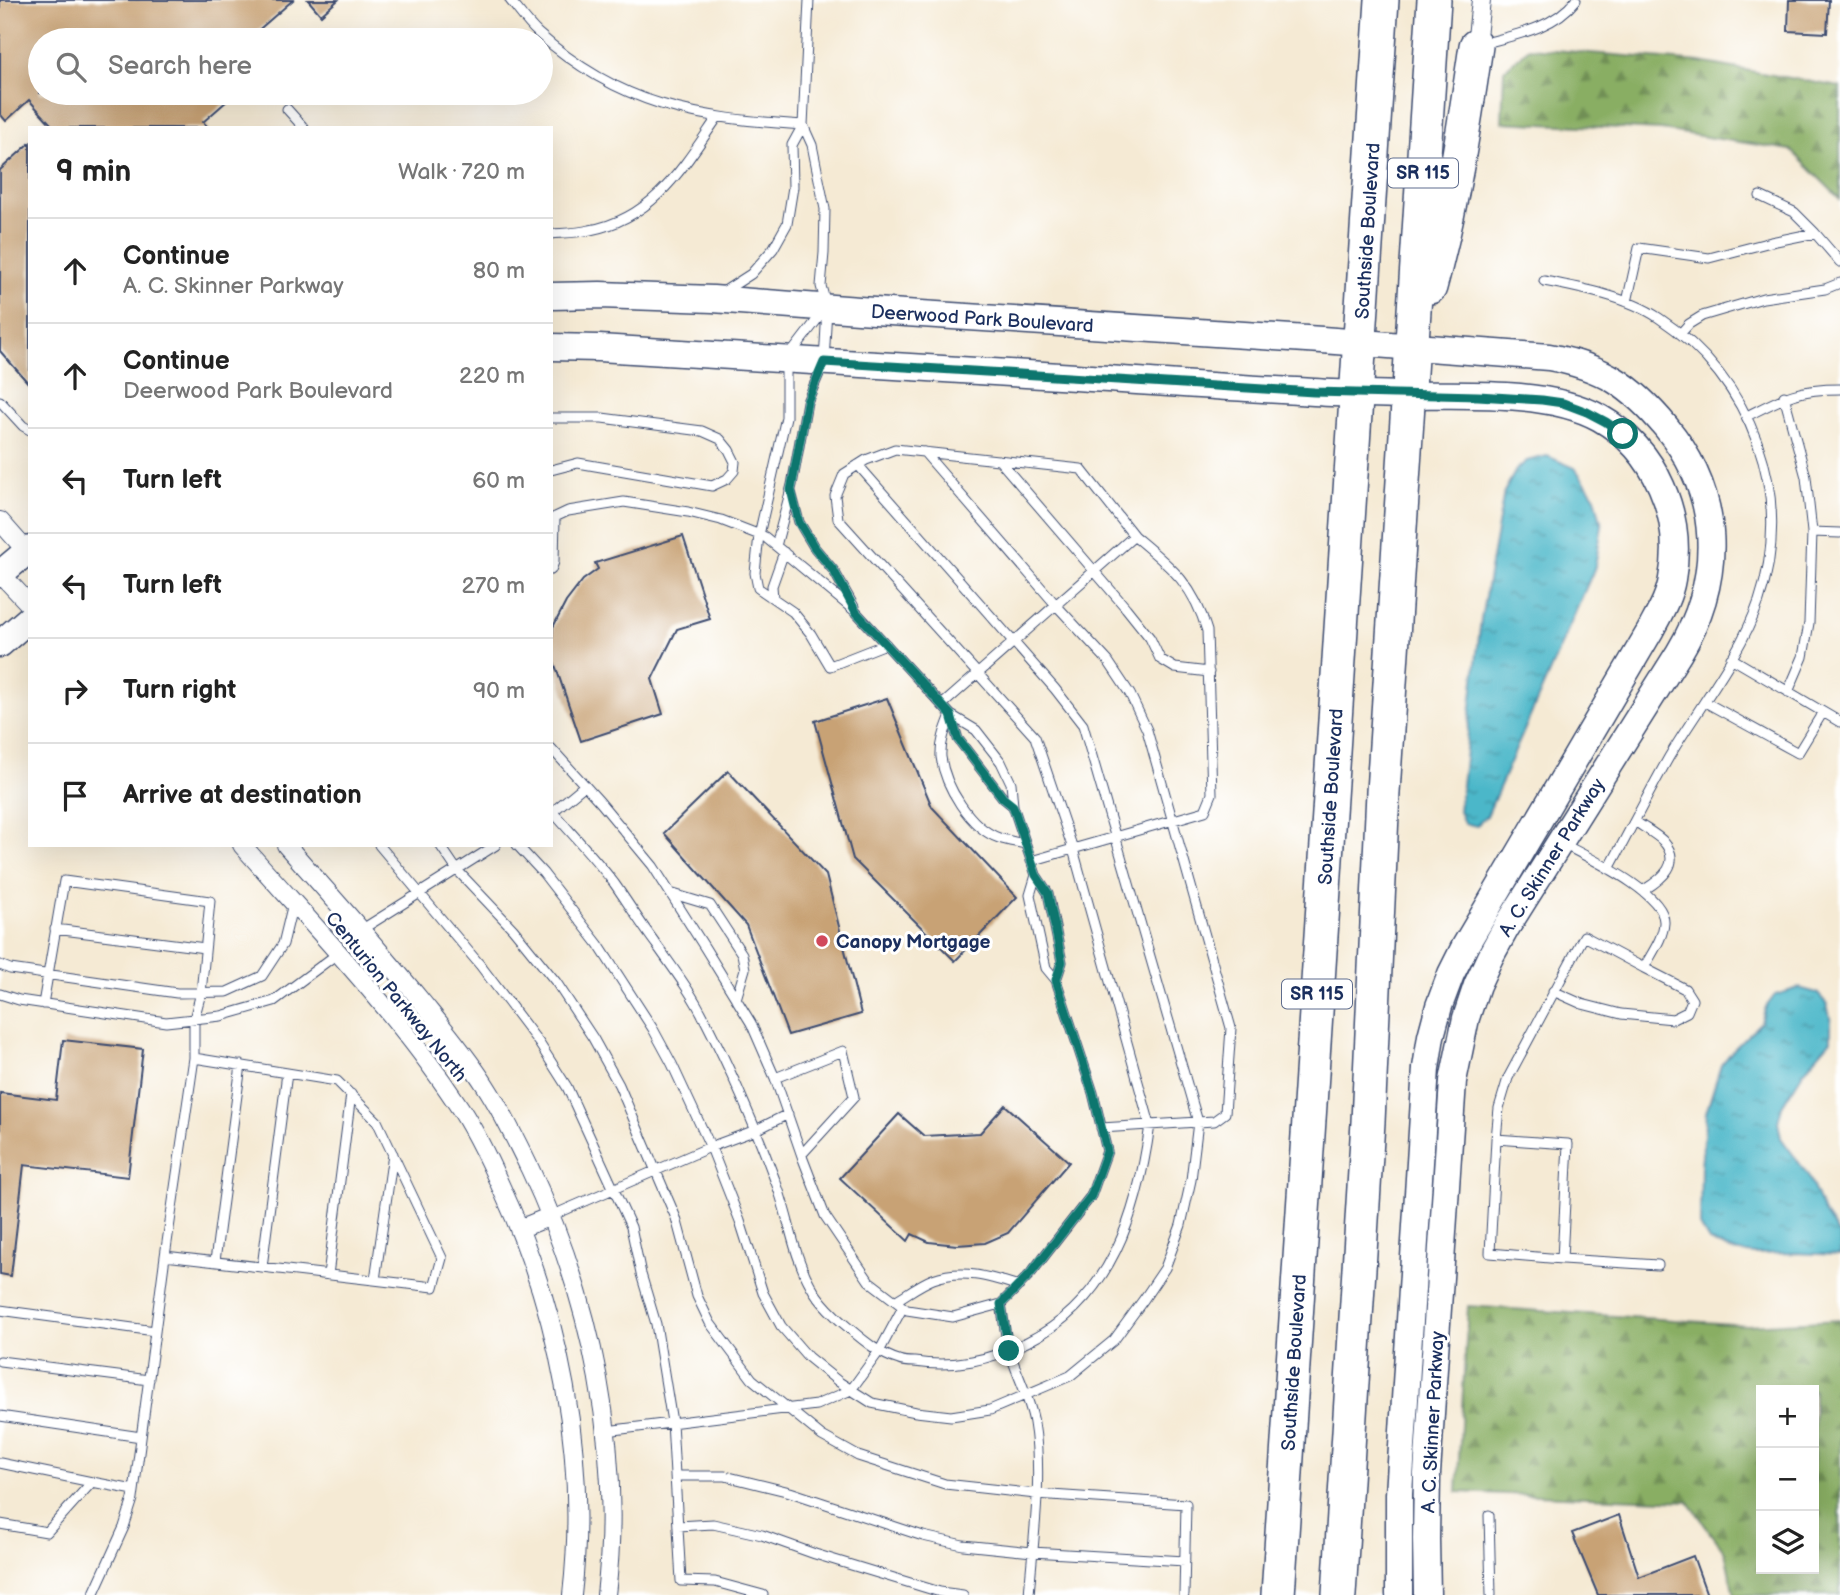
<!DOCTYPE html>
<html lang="en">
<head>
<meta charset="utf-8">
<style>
  body { margin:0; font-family:"Balsamiq Sans",sans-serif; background:#f6f6f6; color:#222 }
  .controls { position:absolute; right:21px; bottom:21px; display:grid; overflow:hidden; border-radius:0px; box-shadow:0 7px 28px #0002 }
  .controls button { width:63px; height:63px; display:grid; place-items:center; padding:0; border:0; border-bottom:2px solid #e0e0e0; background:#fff; color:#222; font:35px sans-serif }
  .stop { position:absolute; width:21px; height:21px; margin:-16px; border:5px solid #0f766e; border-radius:50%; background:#fff }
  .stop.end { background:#0f766e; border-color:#fff; box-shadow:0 2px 7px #0008 }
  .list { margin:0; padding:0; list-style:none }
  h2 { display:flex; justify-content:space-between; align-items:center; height:91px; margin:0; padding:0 28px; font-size:30px }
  h2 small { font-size:23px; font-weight:400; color:#767676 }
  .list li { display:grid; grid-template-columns:46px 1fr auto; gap:21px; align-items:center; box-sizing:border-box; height:105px; padding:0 28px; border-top:2px solid #e0e0e0 }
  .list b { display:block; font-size:26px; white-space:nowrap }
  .list p { margin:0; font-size:23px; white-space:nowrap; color:#767676 }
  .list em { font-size:23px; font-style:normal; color:#767676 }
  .icon { flex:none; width:38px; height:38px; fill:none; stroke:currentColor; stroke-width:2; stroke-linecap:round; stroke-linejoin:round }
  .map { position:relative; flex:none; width:1840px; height:1595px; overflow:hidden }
  .search { position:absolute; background:#fff; box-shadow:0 7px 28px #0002; left:28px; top:28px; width:525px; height:77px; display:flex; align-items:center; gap:18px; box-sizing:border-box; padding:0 24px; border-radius:38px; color:#767676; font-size:26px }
  .panel { position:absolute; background:#fff; box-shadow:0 7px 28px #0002; left:28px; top:126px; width:525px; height:721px; border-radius:0px }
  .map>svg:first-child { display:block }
</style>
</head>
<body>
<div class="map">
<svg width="1840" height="1595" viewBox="0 0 1840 1595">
  <defs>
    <pattern id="forest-firs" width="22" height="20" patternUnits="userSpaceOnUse" patternTransform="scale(1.75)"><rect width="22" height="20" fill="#89ae63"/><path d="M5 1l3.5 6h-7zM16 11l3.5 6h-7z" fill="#6f8e55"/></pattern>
    <pattern id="water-ripples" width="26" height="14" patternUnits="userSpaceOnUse" patternTransform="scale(1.75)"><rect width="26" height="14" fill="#4cb7c9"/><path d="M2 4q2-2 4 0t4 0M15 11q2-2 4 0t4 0" fill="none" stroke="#3e95a6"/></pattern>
  </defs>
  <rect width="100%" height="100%" fill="#fff"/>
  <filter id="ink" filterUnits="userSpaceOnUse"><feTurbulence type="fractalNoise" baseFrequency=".0143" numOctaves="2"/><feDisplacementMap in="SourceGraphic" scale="14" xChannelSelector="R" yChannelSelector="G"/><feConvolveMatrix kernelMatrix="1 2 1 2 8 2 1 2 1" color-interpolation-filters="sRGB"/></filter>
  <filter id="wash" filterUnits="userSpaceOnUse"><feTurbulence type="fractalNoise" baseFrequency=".00686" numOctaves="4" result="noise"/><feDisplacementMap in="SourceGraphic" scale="28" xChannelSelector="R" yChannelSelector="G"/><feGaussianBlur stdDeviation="1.57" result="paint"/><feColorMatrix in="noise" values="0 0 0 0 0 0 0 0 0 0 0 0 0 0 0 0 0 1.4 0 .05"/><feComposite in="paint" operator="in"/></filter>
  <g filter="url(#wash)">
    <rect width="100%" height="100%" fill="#f5ead4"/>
    <path fill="url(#forest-firs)" stroke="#526e60" stroke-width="2" fill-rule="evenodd" d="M1529,48L1700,62L1840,87V199L1791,150L1661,130L1502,122L1504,70Z
      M1468,1306L1747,1325L1840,1320V1595H1734L1725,1552L1688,1501L1457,1492ZM1814,1390V1569H1761V1390Z"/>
    <path fill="url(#water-ripples)" stroke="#347394" stroke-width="2" d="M1547,456L1575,468L1595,497L1602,525L1595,567L1487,816L1476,826L1464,823L1459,811L1481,619L1504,492L1516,470L1527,461Z
      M1799,988L1817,993L1827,1004L1831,1022V1040L1804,1071L1782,1106L1778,1122L1781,1138L1808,1175L1824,1213L1840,1236V1255L1794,1253L1754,1254L1732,1251L1709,1241L1700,1226L1701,1166L1706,1113L1721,1065L1734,1049L1761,1022L1766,1007L1775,995Z"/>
    <g id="blocks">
      <path fill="#c8a275" d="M0,0H293L247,40H40V93H236L203,122L209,128H48L51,124L29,100L6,121L0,114Z
        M308,0H338L321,15Z
        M1789,0H1829L1827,33L1788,31Z
        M30,143V385L0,351V170Z
        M683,536L710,619L677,629L652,679L663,714L581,741L551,653L553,627L566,602L583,580L598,569L595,563Z
        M887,698L932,807L1017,897L955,961L853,859L815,721Z
        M728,771L826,875L861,1014L788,1035L746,925L664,833Z
        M63,1040L143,1049L128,1177L24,1165L11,1276L0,1274V1093L56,1100Z
        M1005,1105L1069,1162L1008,1233L985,1243L957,1245L929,1242L912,1234L908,1241L840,1178L899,1114L924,1136L980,1133Z
        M1619,1515L1639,1577L1693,1556L1707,1595H1598L1572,1533Z"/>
    </g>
  </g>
  <g filter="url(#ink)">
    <use href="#blocks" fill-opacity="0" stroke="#3c4b70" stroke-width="2"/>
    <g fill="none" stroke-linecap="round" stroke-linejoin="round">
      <g stroke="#3c4b70" stroke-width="11">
        <path id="lane" d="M510,0C519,11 528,24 538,33C621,107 696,118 803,125
          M1481,44C1515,35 1553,29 1576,0
          M287,109L304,128
          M1760,196L1794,212L1815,233
          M551,234C564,233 577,233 590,230C654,218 683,167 717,118
          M1544,281C1581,288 1628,297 1659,318C1752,379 1795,495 1759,601C1740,657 1699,706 1669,757C1648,794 1629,832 1609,869
          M723,292L751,274L773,249L787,224L793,187L792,145L803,125L809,0
          M1627,302L1639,248L1709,258L1771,242L1815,233L1840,262
          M823,312L786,360V417L759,535L755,573L758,588L793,612L811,634L830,666L886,644
          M1680,334L1689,324L1702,316L1763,298L1825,289L1840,283
          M1784,396L1806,477L1812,532L1809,623L1803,657L1788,692
          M0,401L23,426L30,430
          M1747,416C1784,397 1797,389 1840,389
          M551,418H602L702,431L720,439L729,450L735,462L734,471L727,479L712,486L578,463L551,470
          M924,452L1056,605L1108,661L1130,694L1147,730L1231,1028L1225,1113L1214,1121L1101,1128
          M999,460L1126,608L1150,638L1160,659L1175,668L1209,672
          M791,492L799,522L814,547L834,571L854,607
          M551,519L568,511L624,502L688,512L721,520L765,537L856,612L951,715L976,730L1001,762L1011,783L1013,806L1036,875L1048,893L1062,962L1056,980
          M1812,532L1840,533
          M776,546L792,485L807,402L824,362L827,308L821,286L824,253L825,209L812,145L803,125
          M551,570L554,562L555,517
          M773,598L772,586L784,552
          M1731,658L1840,722
          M1705,702L1798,753L1823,712
          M951,715C946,728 940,742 941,757C945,786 970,828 999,838C1007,841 1017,842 1025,844
          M951,716L958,739L1003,798L1013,806
          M551,748L600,802L653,866L705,948L751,1023L775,1078L803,1159L825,1216L869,1281L907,1310L953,1317L1001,1304L1031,1273L1091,1196L1107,1151L1093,1093L1056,980L1046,968L1030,895L1036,875
          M551,810C572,834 595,858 614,883C628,903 641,924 656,944C673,968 692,993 705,1020C732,1072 755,1126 775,1180C789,1215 792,1253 811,1286C818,1300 837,1319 850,1329C864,1341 881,1355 899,1360C903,1362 909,1362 914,1362C956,1368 990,1360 1027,1342C1112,1300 1138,1212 1150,1125L1073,849L1035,737L838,519L835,496L844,474L866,460L895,449L1081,469L1134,536L942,705
          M551,813L585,785
          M1635,821C1644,828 1656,834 1663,841C1683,863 1662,879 1644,890
          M379,845L480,965L539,1043L567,1087L631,1227L641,1274L656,1324L672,1422L681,1581L715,1582L763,1595
          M440,845L457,870L513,929L556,982L593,1038L619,1085L676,1218L697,1296L710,1323L752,1379L822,1436L858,1456L945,1484L1036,1494L1186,1504L1184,1595
          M517,845L543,873L598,944L653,1029L672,1064L712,1150L740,1221L763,1293L781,1326L808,1357L839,1382L872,1403L916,1412L951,1416L990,1410L1070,1376L1114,1340L1144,1299L1165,1268L1181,1225L1191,1180L1198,1122L1083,725L1055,689L858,465
          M1031,861L1205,811L1212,794L1207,631C1194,584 1170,566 1134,536
          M670,893L710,905L742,954L745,969L736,999
          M55,929L205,948
          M361,930L496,845
          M0,965L10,969L177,993L227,992L262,976L283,944L293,903
          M1553,991L1582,1004L1621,1014L1673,1019L1687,1012L1692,1000L1685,989L1644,968
          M0,994L19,1000L166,1022L221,1016L274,1001L337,954
          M43,1004L64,881L210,901L201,993L194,1019V1058L165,1256L434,1287L442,1258L377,1121L337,1081L194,1058
          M775,1078L843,1051L854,1097L802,1154
          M1496,1139L1490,1253L1562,1259L1568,1144L1496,1139L1499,1108L1508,1078L1584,936L1644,968C1651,954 1663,939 1664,923C1666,893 1587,857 1563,844
          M551,1216L710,1147L756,1130L788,1114
          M1562,1259L1658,1265
          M215,1261L241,1065
          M262,1267L287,1073
          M328,1275L351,1094
          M375,1280L393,1154
          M895,1301C907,1294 920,1284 933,1279C962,1268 990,1277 1019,1286
          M1001,1304C1004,1320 1005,1337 1010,1352C1017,1376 1030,1398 1034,1423C1043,1476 1033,1541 1029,1595
          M0,1310L155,1331
          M0,1361L149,1380
          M0,1416L141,1437
          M606,1431L816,1405L851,1390L880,1350L903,1307
          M0,1463L92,1482
          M675,1476H725L790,1492L923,1536L963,1545L1032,1552L1185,1561
          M1489,1515L1491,1595
          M0,1524L47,1532L92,1482L134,1490
          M678,1526L713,1524L762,1535L815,1554L940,1592L963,1595
          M93,1595L124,1527L133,1499L165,1256"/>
      </g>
      <g stroke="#3c4b70" stroke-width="20">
        <path id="street" d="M1476,46L1481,0
          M0,521L30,555
          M0,573L30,605
          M242,845C315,928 395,1010 456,1102C474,1128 488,1158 501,1187C560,1313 588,1456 572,1595
          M286,845C332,897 378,948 421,1001C443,1028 466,1055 485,1085C502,1111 516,1140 530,1169C592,1300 623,1450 606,1595
          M519,1229L551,1216"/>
      </g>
      <g stroke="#3c4b70" stroke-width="29">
        <g id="secondary">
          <path id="s1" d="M551,296L600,295L713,299L859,310L1322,340L1549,357C1603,367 1631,385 1666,427C1722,495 1724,578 1679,653L1506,928L1490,957L1477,985L1466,1018L1453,1081L1427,1474L1426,1539L1427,1595"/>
          <path d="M551,347L599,348C758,358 917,368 1076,377C1155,382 1235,388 1314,392C1345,394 1377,394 1408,395C1465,395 1550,390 1600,418C1656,450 1684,516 1672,579C1669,598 1659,614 1650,631L1465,946L1451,974L1439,1006L1431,1036L1426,1068L1399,1494V1595"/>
          <path d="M0,574L30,549"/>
          <path d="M0,644L30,618"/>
        </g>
      </g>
      <g stroke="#3c4b70" stroke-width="36">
        <g id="highway">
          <path d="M1430,287C1452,207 1464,128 1476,46"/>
          <path id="s2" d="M1278,1595L1382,0"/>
          <path d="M1339,1595L1368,1122L1383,792L1434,0"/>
        </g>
      </g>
      <use href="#lane" stroke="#fff" stroke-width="9"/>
      <use href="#street" stroke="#fff" stroke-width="18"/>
      <use href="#secondary" stroke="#fff" stroke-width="26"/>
      <use href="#highway" stroke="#fff" stroke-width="33"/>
    </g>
  </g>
  <g fill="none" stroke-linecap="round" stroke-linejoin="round" filter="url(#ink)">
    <path stroke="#0f766e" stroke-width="9" d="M1009,1351L1001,1304L1031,1273L1091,1196L1107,1151L1093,1093L1056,980L1062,962L1048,893L1036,875L1013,806L1003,798L958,739L951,715L856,612L834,571L814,547L799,522L791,490L807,402L824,362L1314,392L1478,396L1542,400L1563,403L1587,412L1606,422L1623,434"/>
  </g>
  <circle fill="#d1495b" stroke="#fff" stroke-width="2.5" cx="822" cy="941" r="7"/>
  <g text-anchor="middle" stroke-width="6" stroke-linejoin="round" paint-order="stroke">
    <g fill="#fff" stroke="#5f6d8e" stroke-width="2">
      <rect x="1388" y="158.5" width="70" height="29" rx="5"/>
      <rect x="1282" y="979.5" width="70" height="29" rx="5"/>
    </g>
    <g font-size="18" font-weight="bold" fill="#1b2f5e">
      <text x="1423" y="179">SR 115</text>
      <text x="1317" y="1000">SR 115</text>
    </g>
    <g font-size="19" fill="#1b2f5e" stroke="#fff">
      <text dy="7" stroke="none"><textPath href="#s2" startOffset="1367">Southside Boulevard</textPath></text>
      <text dy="7" stroke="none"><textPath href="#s1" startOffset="432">Deerwood Park Boulevard</textPath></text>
      <text dy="7" stroke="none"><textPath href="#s2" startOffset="800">Southside Boulevard</textPath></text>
      <text transform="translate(1551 857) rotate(-58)" y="7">A. C. Skinner Parkway</text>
      <text transform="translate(397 996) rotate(51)" y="7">Centurion Parkway North</text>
      <text dy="7" stroke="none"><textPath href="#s2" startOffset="233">Southside Boulevard</textPath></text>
      <text transform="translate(1432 1422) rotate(-87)" y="7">A. C. Skinner Parkway</text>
    </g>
    <g font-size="19" font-weight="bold" fill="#1b2f5e" stroke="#fff" text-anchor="start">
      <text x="836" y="948">Canopy Mortgage</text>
    </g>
  </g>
</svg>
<div class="controls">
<button>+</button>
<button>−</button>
<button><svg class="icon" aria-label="layers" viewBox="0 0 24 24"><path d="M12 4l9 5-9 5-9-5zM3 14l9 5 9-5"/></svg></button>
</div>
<div class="stop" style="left:1623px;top:434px"></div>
<div class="stop end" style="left:1009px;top:1351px"></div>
<div class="search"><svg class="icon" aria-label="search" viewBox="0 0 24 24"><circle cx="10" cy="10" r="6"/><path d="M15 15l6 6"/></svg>Search here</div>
<section class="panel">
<h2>9 min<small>Walk · 720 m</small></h2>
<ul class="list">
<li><svg class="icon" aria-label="ahead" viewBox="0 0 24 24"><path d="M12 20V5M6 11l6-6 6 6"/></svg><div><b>Continue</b><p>A. C. Skinner Parkway</p></div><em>80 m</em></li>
<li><svg class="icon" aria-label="ahead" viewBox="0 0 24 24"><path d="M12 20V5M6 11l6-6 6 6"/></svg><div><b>Continue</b><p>Deerwood Park Boulevard</p></div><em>220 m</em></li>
<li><svg class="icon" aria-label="left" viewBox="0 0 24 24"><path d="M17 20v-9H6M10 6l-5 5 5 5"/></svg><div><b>Turn left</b></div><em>60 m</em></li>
<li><svg class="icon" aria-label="left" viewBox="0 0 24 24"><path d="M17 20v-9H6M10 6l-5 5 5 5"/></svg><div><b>Turn left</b></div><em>270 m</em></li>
<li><svg class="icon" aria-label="right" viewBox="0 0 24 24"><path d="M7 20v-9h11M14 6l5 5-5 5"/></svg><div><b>Turn right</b></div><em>90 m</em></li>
<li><svg class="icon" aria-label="arrive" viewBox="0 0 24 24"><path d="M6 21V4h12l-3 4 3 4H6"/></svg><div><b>Arrive at destination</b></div></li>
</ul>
</section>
</div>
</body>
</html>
